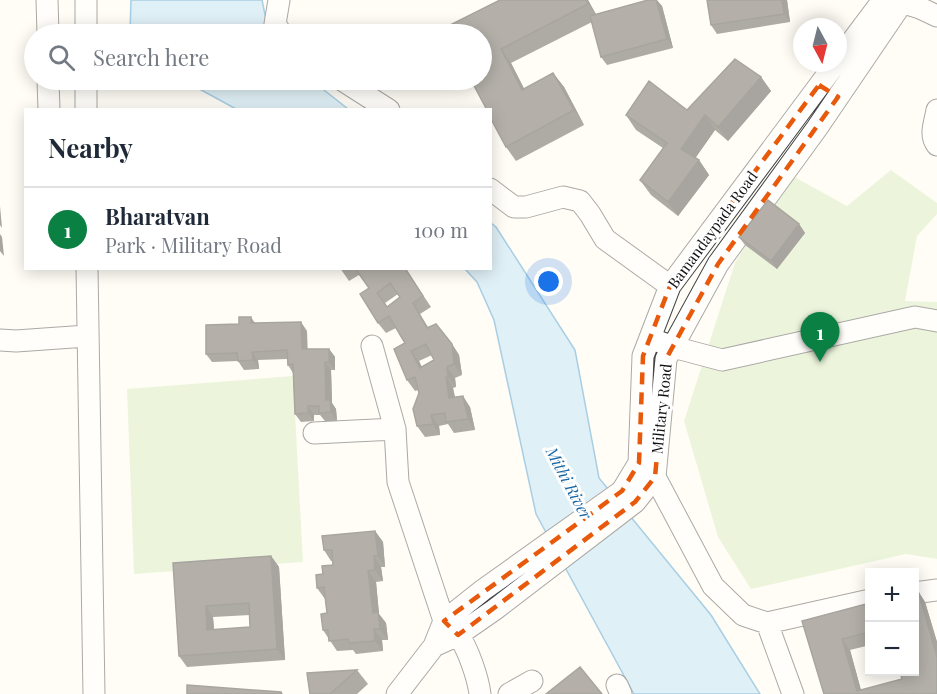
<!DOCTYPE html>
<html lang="en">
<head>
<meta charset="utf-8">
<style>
  body { margin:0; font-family:"Playfair Display",serif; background:#f2f2f3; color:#1f2937 }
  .controls { position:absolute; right:18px; bottom:18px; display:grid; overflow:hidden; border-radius:0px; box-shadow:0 3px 15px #0003 }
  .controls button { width:54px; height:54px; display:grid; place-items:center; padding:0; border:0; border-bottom:2px solid #e0e1e3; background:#fff; color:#1f2937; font:30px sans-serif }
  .compass { position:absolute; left:793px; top:18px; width:54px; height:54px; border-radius:50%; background:#fff; box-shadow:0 3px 15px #0003; rotate:173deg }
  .you { position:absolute; left:549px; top:282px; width:21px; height:21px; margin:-15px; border:4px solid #fff; border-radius:50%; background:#1a73e8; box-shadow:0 0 0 9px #1a73e833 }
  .badge { display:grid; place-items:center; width:39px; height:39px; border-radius:50%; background:#0b8043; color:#fff; font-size:20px; font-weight:700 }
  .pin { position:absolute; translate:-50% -50px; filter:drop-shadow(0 2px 3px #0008) }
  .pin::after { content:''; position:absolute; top:32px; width:21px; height:18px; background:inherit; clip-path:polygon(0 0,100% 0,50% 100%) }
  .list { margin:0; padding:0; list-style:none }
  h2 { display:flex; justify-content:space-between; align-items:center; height:78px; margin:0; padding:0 24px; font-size:26px }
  h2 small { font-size:20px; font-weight:400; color:#747a83 }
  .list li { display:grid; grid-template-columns:39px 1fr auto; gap:18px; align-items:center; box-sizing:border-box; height:84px; padding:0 24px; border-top:2px solid #e0e1e3 }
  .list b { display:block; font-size:22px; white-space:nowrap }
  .list p { margin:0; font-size:20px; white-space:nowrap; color:#747a83 }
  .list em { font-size:20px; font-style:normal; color:#747a83 }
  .icon { flex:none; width:33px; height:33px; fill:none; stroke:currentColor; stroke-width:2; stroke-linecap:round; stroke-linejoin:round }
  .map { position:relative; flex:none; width:937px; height:694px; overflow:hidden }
  .search { position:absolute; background:#fff; box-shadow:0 3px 15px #0003; left:24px; top:24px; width:468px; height:66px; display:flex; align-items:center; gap:15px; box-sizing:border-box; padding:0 21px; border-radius:33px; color:#747a83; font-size:22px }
  .panel { position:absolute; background:#fff; box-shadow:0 3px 15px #0003; left:24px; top:108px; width:468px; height:162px; border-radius:0px }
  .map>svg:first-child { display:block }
</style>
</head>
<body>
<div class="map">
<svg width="937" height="694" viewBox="0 0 937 694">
  <rect width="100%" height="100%" fill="#fffdf5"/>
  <path fill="#d5ebbd" d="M891,170L937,203V214L917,236L905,301L937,302V559L906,554L751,589L718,537L684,421L735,263L789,174L847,206Z
    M293,376L303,562L134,574L127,389Z"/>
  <path fill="#b9e0f7" stroke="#3f96cf" stroke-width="1.5" d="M131,0H262L269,34H130Z
    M183,80H313L324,90L348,109H236Z
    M491,223L496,227L575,350L599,478L711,615L760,694H634L536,514L494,320L477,282L465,269L490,268Z"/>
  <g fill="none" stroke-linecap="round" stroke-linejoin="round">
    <g stroke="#444" stroke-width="23">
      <path id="minor" d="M47,0L48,34
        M279,0L275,24L282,34
        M894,0L920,8L937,16
        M86,34V0
        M838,60L883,0
        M48,80L49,110
        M86,80V110
        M342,80L389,110
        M937,110C935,122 929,135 937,145
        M490,189L514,207H526L563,197L580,201L590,214L605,239L670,286
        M87,268L94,694
        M0,340L16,341L87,336
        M660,342L673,347L722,360L915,317L937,321
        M372,346L395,429L398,482L444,621C449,625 455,630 458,635C468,648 478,678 480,694
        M314,433L395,429
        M645,469L655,477L713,586L743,615L767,623L870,600
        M914,593L937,590
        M767,623L793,694
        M434,646L444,621L483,590L622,491L639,463L643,356L670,286L836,63
        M617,685L621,694
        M397,694L434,646L458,635L494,610L635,502L655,477L666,359L718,264L817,128L904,0
        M509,694L532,681"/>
    </g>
    <use href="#minor" stroke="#fff" stroke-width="21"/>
  </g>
  <path fill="#4d4742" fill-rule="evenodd" d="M588,0L596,14L648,0H657L662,6L673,48L607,65L601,57L592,22L511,63L524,89L553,73L564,87L584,125L516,161L506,147L482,34Z
    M707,0H787L790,22L717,34L711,25Z
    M761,77L771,91L728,141L715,130L695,158L699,160L709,175L678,216L651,195L640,180L663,148L636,130L626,115L687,110Z
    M799,224L805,233L777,269L745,245L739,237Z
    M340,268H405L431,307L420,314L428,327L452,344L459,355L462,375L455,378L456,387L453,388L455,397L470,407L475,430L454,433L448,424L439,426L440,435L425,437L417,426L419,393L418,390L415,391L407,380L405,343L396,328L386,333L378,323L369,288L359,275L349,281ZM398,294L400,297L387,307L385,303ZM432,355L434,360L422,367L419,361Z
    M251,317L255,323L307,331V349H329L335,357V370H331L332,403L336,409L337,421H325L320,415H314V421L301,422L295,414L293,373L288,365L287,359L258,360L259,369L244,370L238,361L212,362L206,354L239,324Z
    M375,531L383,542L385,567H381L383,581L376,582L379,614L386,623L388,640H382L383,651L356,654L353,650L337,651L323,630L327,613L325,599L317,588L323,574L333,565V561H331L324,550Z
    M271,556L279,567L285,660L187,667L179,656L173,563ZM250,615V627L214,630L213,617Z
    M918,591L925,602L937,642V694H824L802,621L870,603V645L850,650L861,690L902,679Z
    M357,670L368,684L357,694H310Z"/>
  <path fill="#3f3936" d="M586,0H588L598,19L588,4Z
    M656,0L662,6L673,48L667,39Z
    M782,0H787L790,22L784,14Z
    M501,49L511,63L532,104L522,90Z
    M553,73L564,87L584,125L574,110Z
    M761,77L771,91L728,141L718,127Z
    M705,115L715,130L692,163L681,149Z
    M699,160L709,175L678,216L668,202Z
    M0,206L2,228L0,225Z
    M799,224L805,233L777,269L771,261Z
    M0,234L2,237L4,256L0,251Z
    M301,322L307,331L308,358L302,349Z
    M452,344L459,355L462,375L454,364Z
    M329,349L335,357V370L329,362Z
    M411,351L419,361L427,379L420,368Z
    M252,352L258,360L259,369L253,360Z
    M325,362L331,370L332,403L336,409L337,421L331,412L326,400Z
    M447,367L455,378L456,387L448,377Z
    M446,377L453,388L457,409L449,398Z
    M463,396L470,407L475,430L468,419Z
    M308,406L314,415V421L308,413Z
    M431,415L439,426L440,435L433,424Z
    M375,531L383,542L385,567L378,556Z
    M271,556L279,567L285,660L277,649Z
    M374,556L381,567L383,581L375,570Z
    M368,571L376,582L379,614L386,623L388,640L380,629L373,613Z
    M918,591L925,602L937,642V657Z
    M206,606L213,617L215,641L207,630Z
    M374,629L382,640L383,651L375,641Z
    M842,639L850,650L862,694L857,691Z"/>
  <path fill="#5a524d" stroke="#3f3936" stroke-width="1.5" fill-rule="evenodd" d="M500,0H586L588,4L501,49L522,90L553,73L574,110L506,147L490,117V110H487L471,80H482V34H447L444,28Z
    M648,0H656L667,39L601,57L590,16Z
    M707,0H782L784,14L711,25Z
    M735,59L761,77L718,127L705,115L681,149L699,160L668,202L640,180L667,143L626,115L649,81L687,110Z
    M768,200L799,224L771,261L739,237Z
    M355,268H405L423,296L413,303L427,328L436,324L452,344L454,364L447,367L448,377H446L449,398L463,396L468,419L446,422L445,413L431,415L433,424L417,426L413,409L419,393L415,377L407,380L394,349L405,343L389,316L378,323L360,294L369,288ZM390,283L400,297L387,307L377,293ZM426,344L434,360L420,368L411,351Z
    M239,317H251V323L301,322L302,349H329V362H325L326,400H330L331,412L319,413V406H308V413L295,414L293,364L288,365L287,350L252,352L253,360L238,361L237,353L206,354V325L239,324Z
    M375,531L378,556H374L375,570L368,571L373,613L378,612L380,629H374L375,641L349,643L348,639L329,641L328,630H323L321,614L327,613L324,587L317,588L316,575L323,574L322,566L333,565L332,550H324L322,536Z
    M271,556L277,649L179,656L173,563ZM249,603L250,627L207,630L206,606Z
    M918,591L937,657V694H824L802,621L870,603V632L842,639L857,691L902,679L900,672H915V592Z
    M580,667L602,694H546Z
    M357,670L330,694H310L307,673Z
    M187,685L281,692L282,694H187Z"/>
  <path d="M0 0H937V694H0ZM819,85L838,97L718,264L666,359L655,477L635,502L458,635L444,621L622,491L639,463L643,356L670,286Z" fill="#fffdf5" fill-opacity=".55" fill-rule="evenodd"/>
  <path fill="none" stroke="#e8590c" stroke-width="4.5" stroke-dasharray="12 8" stroke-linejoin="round" d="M819,85L838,97L718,264L666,359L655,477L635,502L458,635L444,621L622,491L639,463L643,356L670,286Z"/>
  <g text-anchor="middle" stroke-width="6" stroke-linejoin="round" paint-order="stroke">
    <g font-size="15" fill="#111" stroke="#fff">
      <text transform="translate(713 230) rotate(-54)" y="5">Bamandaypada Road</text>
      <text transform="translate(662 409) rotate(-84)" y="5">Military Road</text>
    </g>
    <g font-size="16" font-style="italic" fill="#1768a6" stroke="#fff">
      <text transform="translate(569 483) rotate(62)" y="6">Mithi River</text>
    </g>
  </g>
</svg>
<div class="controls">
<button>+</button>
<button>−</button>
</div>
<svg class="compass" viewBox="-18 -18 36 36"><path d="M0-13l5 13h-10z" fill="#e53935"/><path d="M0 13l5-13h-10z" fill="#747a83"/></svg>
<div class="you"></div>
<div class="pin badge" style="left:820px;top:362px">1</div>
<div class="search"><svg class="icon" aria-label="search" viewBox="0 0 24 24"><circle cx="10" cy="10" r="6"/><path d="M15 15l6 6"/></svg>Search here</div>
<section class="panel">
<h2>Nearby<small></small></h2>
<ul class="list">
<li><span class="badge">1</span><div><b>Bharatvan</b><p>Park · Military Road</p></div><em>100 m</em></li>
</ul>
</section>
</div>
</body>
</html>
